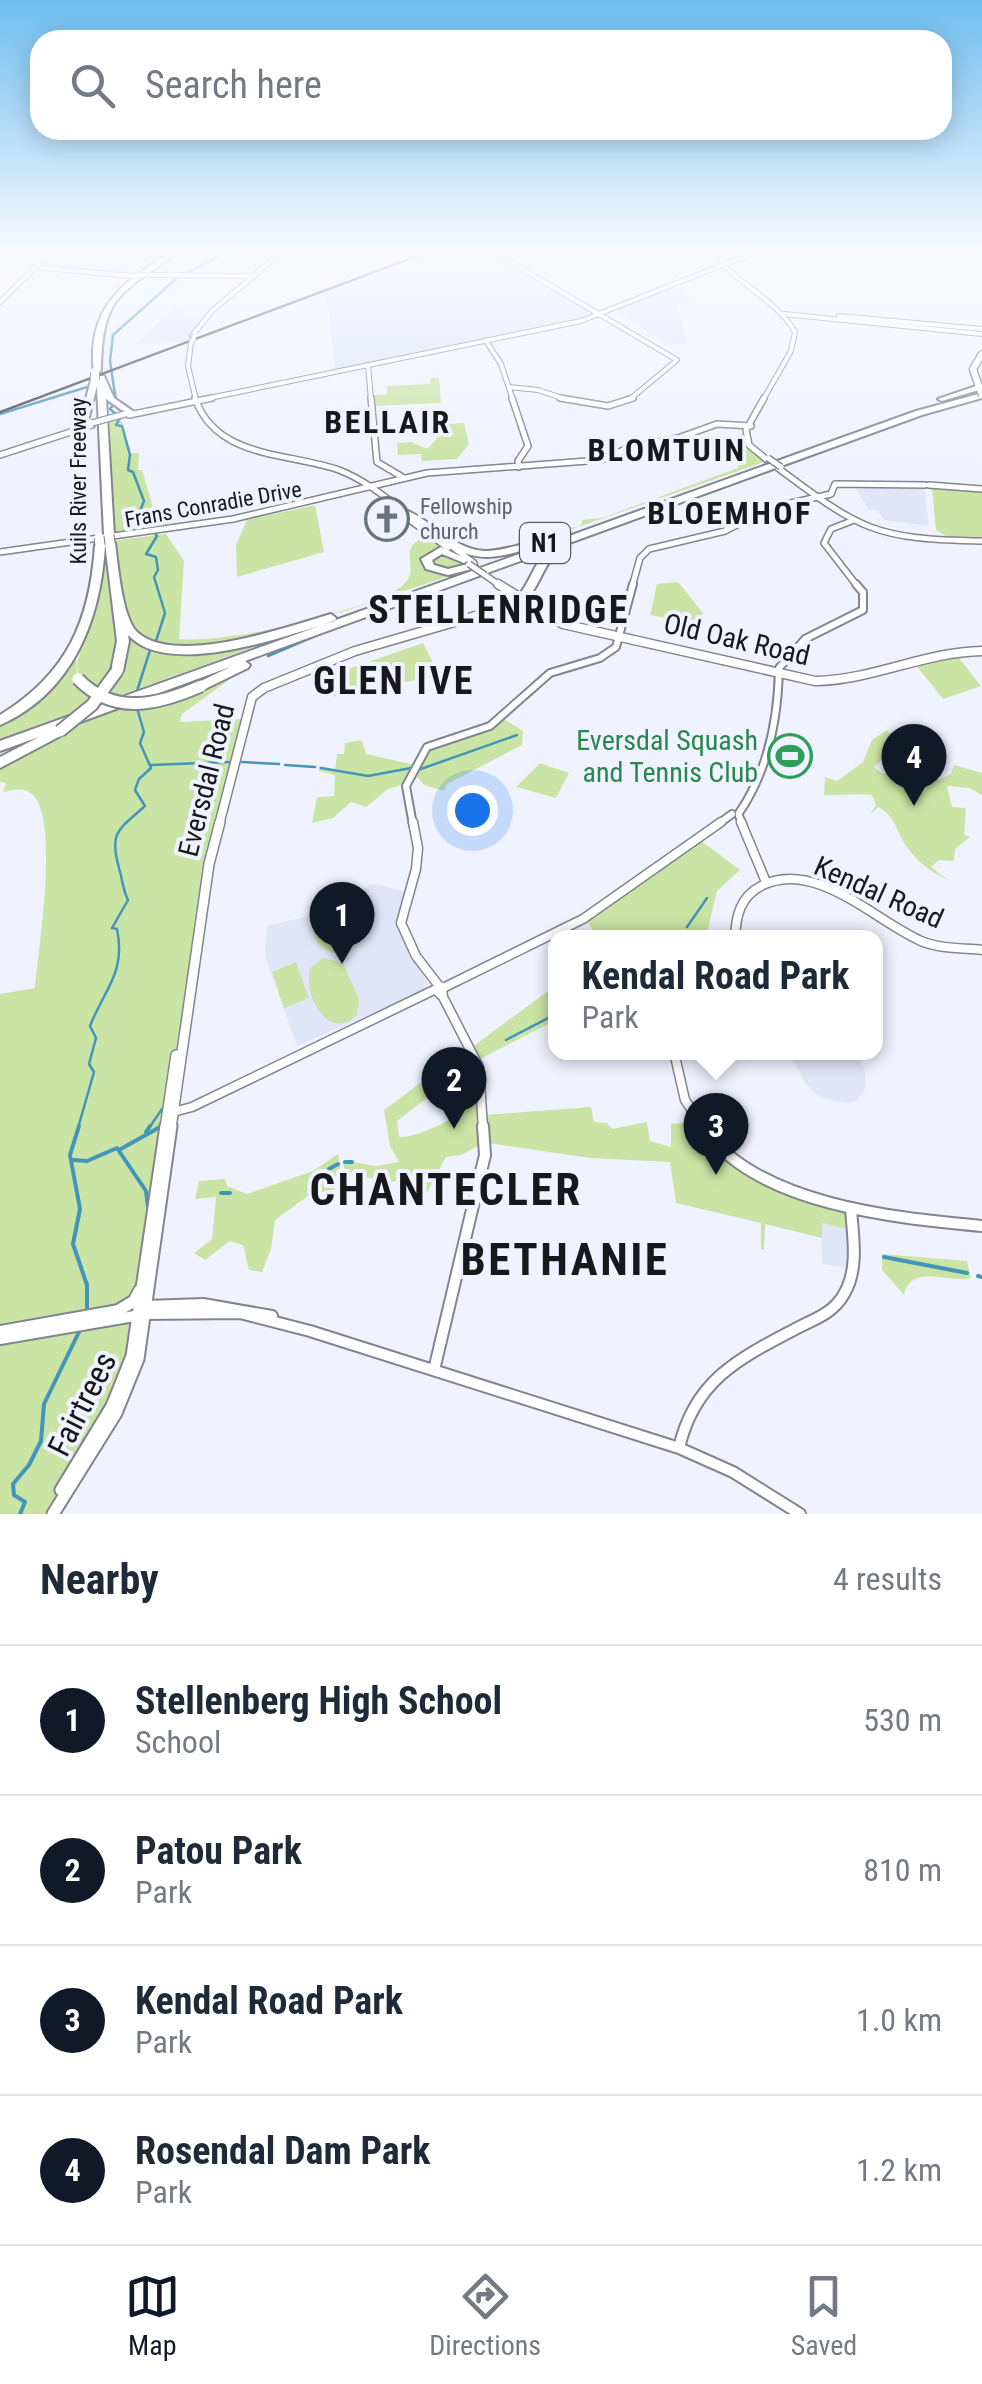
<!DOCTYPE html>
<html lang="en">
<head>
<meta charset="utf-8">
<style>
  body { margin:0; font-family:"Roboto Condensed",sans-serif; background:#f2f2f3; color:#1f2937 }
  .you { position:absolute; left:472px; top:810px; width:35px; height:35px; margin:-25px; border:8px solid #fff; border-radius:50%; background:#1a73e8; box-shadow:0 0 0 15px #1a73e833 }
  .badge { display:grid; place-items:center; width:65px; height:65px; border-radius:50%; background:#111827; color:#fff; font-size:32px; font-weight:700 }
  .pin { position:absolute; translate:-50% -82px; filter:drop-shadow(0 2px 5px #0008) }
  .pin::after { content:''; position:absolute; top:52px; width:35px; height:30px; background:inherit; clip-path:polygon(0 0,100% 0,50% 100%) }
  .popup { position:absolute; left:548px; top:930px; width:335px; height:130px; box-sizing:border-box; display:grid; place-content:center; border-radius:20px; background:#fff; filter:drop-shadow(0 2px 8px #0005); font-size:32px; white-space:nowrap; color:#747a83 }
  .popup b { font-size:38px; color:#1f2937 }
  .popup::after { content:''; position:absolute; left:50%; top:100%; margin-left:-20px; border:20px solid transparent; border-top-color:#fff }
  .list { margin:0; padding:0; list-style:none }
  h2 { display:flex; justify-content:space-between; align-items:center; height:130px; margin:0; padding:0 40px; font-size:42px }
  h2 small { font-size:32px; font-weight:400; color:#747a83 }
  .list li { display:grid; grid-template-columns:65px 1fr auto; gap:30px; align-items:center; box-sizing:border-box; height:150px; padding:0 40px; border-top:2px solid #e0e1e3 }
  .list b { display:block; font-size:38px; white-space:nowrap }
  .list p { margin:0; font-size:32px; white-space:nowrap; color:#747a83 }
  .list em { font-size:32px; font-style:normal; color:#747a83 }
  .icon { flex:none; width:55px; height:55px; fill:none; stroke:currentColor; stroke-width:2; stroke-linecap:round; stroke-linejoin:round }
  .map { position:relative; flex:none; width:982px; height:1514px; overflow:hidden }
  .search { position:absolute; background:#fff; box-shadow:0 5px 25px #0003; left:30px; right:30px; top:30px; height:110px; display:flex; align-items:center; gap:25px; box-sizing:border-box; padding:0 35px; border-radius:30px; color:#747a83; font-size:38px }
  .sheet { height:730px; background:#fff }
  nav { display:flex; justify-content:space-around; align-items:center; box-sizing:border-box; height:140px; border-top:2px solid #e0e1e3; background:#fff; font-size:28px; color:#747a83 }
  nav a { display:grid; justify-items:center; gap:5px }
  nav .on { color:#111827 }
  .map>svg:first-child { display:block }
</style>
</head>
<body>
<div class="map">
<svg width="982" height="1514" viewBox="0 0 982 1514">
  <rect width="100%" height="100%" fill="#f0f3ff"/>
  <path fill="#e0e5f7" d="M52,253H167L134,274L112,275L43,266Z
    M426,253H491L589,311L588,316L335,370L326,290Z
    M675,287L694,302L677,306L688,344H666L616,311Z
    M175,309H182L181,316L204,318L184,342L134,344Z
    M854,485L924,486L929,526L884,520L877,510H869Z
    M373,884L405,891L397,929L430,988L297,1046L265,956L267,926L310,916Z
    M790,1053H857L865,1070V1090L856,1101L845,1103L818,1096L806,1084Z
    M821,1223L850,1230L848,1268L822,1264Z"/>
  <path fill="#c9e4a4" d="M430,378H439L441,403L373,406L372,395L387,394V386L430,384Z
    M121,418L131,453H139L138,470H142L156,518L163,529L111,536L105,422Z
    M464,423L469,444L457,459L422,461L421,454L398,455L397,443L411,442L427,449L437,438L436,425Z
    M743,442L767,461L501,554L469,551L509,548L545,538L543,530L577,527L582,524V520L602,518L738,468Z
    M932,488L982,492V538L947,537L936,530Z
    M315,505L324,552L237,577L236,545L247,520Z
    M166,534L184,561L179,639C222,644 374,612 403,585C423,567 393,551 427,535L472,568C381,600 291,628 196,651L325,622L109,699L102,697L114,681L124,632L137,635L128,622L112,541Z
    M108,541L122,650L99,696L78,675L77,663L103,571V542Z
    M678,582L703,613L696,624L650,615L657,584Z
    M423,643L439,675L335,697L331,688L348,681L342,671Z
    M76,652L77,680L96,698L88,707L0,739V722Z
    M955,653L981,686L943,699L915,664Z
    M244,669L182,714L180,722L244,719L200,901L196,903L200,906L138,1292L125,1304L0,1327V994L35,988C38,949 60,819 32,794C22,786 13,791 3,792L6,783L0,782V765L79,719Z
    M502,718L523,731L522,745L447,784L444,791L424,785L414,773L427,749Z
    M887,730L901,748L881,755L883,759L874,767L883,774L895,769L886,759L893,753L908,768L920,771L922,778L939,780L951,774L954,765L982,773V795L969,788L947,786L952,807L966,808L964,835L970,837L955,849L954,861L939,860L931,867L948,880C933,873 921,865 910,851C896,835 898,817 878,807L870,815L876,805L872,795C855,793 841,796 824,795L825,777L837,781L863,762L872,740Z
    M362,740L366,754L415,765L404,784L388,789L366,807L351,802L333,818L312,823L317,797L334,796L335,775L319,771V766L335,770L337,754H344L345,743Z
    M540,763L569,773L556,798L516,787Z
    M700,840L740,870L717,891L706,937H598L586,920Z
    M314 930a23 23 0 1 1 46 0a23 23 0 1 1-46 0Z
    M323,958L343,963L359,999L357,1015C328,1044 301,992 311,967Z
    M296,962L309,998L284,1008L272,972Z
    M556,985V1020L478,1060L471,1048Z
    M463,1051L469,1052L477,1069L478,1086L473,1072L462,1070L458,1084L446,1083L397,1121L399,1137C416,1139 463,1115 474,1103L476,1092L482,1144L461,1155L446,1157L422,1202H417L406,1179L386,1183L345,1171L343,1162L347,1161L376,1166L399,1162L390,1146L384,1110Z
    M591,1107L594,1122L607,1123L612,1129L647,1122L650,1141L671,1147V1124L693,1122L750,1170L847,1211L850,1230L822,1223V1238L765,1224L764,1250L761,1249V1223L676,1203L670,1162L590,1158L487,1143L485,1115Z
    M338,1154L341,1171L333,1194L316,1190L275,1220L271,1249L262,1272L249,1270L243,1245L230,1241L205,1260L194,1253L212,1239L216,1197L195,1199L199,1181L225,1179L227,1186L247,1194L313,1171Z
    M882,1254L967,1261L971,1278C948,1284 912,1262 904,1295L882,1270Z
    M124,1321L131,1323L133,1328L116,1389L48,1514H0V1344Z"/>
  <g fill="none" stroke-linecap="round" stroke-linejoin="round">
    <path stroke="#4495ba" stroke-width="2.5" d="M185,274L225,253
      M0,414L87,387
      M503,567L540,555
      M156,641L165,613L154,577L158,570L156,557L146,554L157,536L150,527L136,521L144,501L133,472L128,470L130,455L122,426L116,425L120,418L110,409L116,401L110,361L113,335L177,278
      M268,656L327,631
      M137,691L151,647
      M242,762L279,764
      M151,765L229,762
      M285,765L315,767
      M321,768L368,776L411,768
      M418,770L517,735
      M687,927L707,898
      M659,938L668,934
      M506,1040L556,1014
      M78,1128L94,1072L89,1064L96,1038L90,1026C105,988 126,973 117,929L112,928L128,900C122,888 123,881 119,868C109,832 118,830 145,806L135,790L139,779L151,768L140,743L144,732L137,708
      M149,1128L162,1109"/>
    <path stroke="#4495ba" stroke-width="4" d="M79,1126L70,1155L80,1209L73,1244L87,1285V1308
      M146,1132L150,1126
      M119,1150L160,1127
      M74,1160L87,1161L117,1148L146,1191L148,1207
      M345,1162H352
      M329,1169L338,1164
      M221,1193H230
      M884,1257L967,1273
      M978,1276L982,1277
      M20,1514L25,1502L14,1495L13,1484L29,1465L41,1441L44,1404L79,1332"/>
    <g stroke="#82858f" stroke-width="6">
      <path id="tertiary-far4" d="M495,253L677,360
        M35,267L132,276
        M146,275L254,276
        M0,302L50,253
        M784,314L982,334
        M839,316L982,329
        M486,341L501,364L513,400
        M368,365L371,400
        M509,387L538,390L568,400
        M629,400L677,360"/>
    </g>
    <g stroke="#82858f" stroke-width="8">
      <path id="tertiary-far3" d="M371,398L377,462L404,478
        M512,398L528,446L518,461L519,467
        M560,398L608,406L633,398
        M929,485L982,489
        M854,520L831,529L824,543L858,587
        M0,552L233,519L427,473L601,460L628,448L678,438L717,424L751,426
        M632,587L640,558L649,549L725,531L773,507L831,494L835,484L925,485"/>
    </g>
    <g stroke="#82858f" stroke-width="10">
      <path id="tertiary-far2" d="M856,584L861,590
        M739,813C768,771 778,719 779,668L805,639L863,610V592
        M739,816L743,825
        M413,825L406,786L427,747L490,726L550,673L600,658L616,647L633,584
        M717,825L732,814"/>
    </g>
    <g stroke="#82858f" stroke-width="11">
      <path id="tertiary-far1" d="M413,822L418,848L416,869L401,923L416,956L439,986
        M741,822L766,882
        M735,938C736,916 740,897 761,886C815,858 875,921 921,941C940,949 962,948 982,950
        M438,986L442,987L443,997L436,990Z
        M443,988L583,919L721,822
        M443,997L479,1067L483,1128
        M674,1052L685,1100L704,1128
        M173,1112L192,1107L436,989"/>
    </g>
    <g stroke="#82858f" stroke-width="14">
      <path id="tertiary" d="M702,1126C754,1205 896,1218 982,1226
        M146,1306L203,1304L272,1316
        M0,1331L119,1310
        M0,1339L146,1314L240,1313L310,1331L679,1448L733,1472L800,1514
        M434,1370L485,1155L483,1126
        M679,1448C695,1378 742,1357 801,1326C818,1318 835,1311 844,1294C859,1269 853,1237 851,1209"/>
    </g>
    <g stroke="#82858f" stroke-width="6">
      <path id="secondary-far4" d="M717,253C728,280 777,299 795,332L791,351L763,400
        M192,336L212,311L281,253
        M191,343L188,366L196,400
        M200,400L581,321L753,253"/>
    </g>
    <g stroke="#82858f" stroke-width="8">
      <path id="secondary-far3" d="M195,398C216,459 287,452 339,470C365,480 388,499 410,516
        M764,398L746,430L749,445L766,459
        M129,415L212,398
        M0,455L92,425
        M778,468C862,531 875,539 982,541
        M403,515L448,548
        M446,542L474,563
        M485,575L502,587"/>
    </g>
    <g stroke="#82858f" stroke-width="11">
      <path id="secondary-far2" d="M498,584L563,624L815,681C873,680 924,652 982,651
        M219,825L252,697L264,688L355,651L482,614L523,597"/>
    </g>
    <g stroke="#82858f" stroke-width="12">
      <path id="secondary-far1" d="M165,1128L176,1055
        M171,1128L209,864L220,822"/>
    </g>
    <g stroke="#82858f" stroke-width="15">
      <path id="secondary" d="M119,1310L134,1301L140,1290
        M61,1490L112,1406L132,1356L166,1126
        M53,1514L116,1413L138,1359L171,1126"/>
    </g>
    <g stroke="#82858f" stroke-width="9">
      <path id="primary" d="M980,390L973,369L982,354"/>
    </g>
    <g stroke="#82858f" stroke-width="4">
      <path id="motorway" d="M170,253H177C121,294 102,294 101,371L94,373C86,310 121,282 170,253Z
        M98,376H104L114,398L137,414L130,416L106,399L114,535L109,538L104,535L97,386L86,428L82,431L78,428L91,380Z
        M982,384V389L942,401L938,399Z
        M982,393V398L922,415L561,546V550C543,563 541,584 527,599H519L518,597C529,583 534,566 545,552L245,661L250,665L248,668L205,689H197L195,686L197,683L230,667L64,728L66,731L64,734L0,768V757L39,737L0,751V741L916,411Z
        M408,511C433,522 456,550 485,551C498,551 511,547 524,544L529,547L528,549C514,553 500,557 486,557C455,557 430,531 405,516L403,514Z
        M110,540L115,543C118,565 122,617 137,632C175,667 287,627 331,614L336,618L335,621C286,636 197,668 147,648C140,645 133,640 128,635L129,641L123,671L121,674H113L111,671L117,641L105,543Z
        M100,542L105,545C101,619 73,693 0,725V715C67,674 90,621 95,545Z
        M441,547L469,560L464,563L442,554L432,560L434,565L448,569L472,563L477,566L476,568L448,575L426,569L421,559Z"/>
    </g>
    <use href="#tertiary-far4" stroke="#fff" stroke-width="4"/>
    <use href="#tertiary-far3" stroke="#fff" stroke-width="5"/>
    <use href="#tertiary-far2" stroke="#fff" stroke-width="6"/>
    <use href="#tertiary-far1" stroke="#fff" stroke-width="8"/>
    <use href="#tertiary" stroke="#fff" stroke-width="10"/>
    <use href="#secondary-far4" stroke="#fff" stroke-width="4"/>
    <use href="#secondary-far3" stroke="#fff" stroke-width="5"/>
    <use href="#secondary-far2" stroke="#fff" stroke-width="8"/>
    <use href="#secondary-far1" stroke="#fff" stroke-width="9"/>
    <use href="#secondary" stroke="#fff" stroke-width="11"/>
    <use href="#primary" stroke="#fff" stroke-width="6"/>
    <use href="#motorway" fill="#fff" fill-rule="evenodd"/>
    <path stroke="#414248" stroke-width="2.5" d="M0,412L425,253"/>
    <g stroke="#82858f" stroke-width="6" stroke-linecap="butt">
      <path id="tertiary-bridge" d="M132,276L146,275"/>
    </g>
    <g stroke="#82858f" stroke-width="6" stroke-linecap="butt">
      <path id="secondary-bridge-far1" d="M191,343L195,335"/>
    </g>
    <g stroke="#82858f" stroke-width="8" stroke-linecap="butt">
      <path id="secondary-bridge" d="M92,423L125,414
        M768,458L781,467
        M469,564L485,575"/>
    </g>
    <g stroke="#82858f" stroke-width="9" stroke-linecap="butt">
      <path id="primary-bridge" d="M980,390L982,395"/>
    </g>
    <g stroke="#82858f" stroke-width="10" stroke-linecap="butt">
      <path id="motorway-bridge-far2" d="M95,372V380"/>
    </g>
    <g stroke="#82858f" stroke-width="11" stroke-linecap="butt">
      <path id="motorway-bridge-far1" d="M109,535L110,543
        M99,537L100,545"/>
    </g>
    <g stroke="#82858f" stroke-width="15" stroke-linecap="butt">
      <path id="motorway-bridge" d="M78,679C114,716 158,705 201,686
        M60,731L92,705L117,671"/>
    </g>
    <use href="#tertiary-bridge" stroke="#fff" stroke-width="4"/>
    <use href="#secondary-bridge-far1" stroke="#fff" stroke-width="4"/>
    <use href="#secondary-bridge" stroke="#fff" stroke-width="5"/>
    <use href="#primary-bridge" stroke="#fff" stroke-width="6"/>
    <use href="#motorway-bridge-far2" stroke="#fff" stroke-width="8"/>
    <use href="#motorway-bridge-far1" stroke="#fff" stroke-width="9"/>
    <use href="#motorway-bridge" stroke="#fff" stroke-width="11"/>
  </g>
  <linearGradient id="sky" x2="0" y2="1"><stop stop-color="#6ebdf0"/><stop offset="0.54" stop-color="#f8faff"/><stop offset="1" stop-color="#f8faff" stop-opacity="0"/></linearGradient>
  <rect width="982" height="465" fill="url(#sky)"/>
  <defs>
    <g id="church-ring" transform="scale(2.25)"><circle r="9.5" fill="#f0f3ff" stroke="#6b7280" stroke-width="1.5"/><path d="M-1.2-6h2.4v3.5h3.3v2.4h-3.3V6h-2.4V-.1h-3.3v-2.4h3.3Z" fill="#6b7280"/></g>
    <g id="stadium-ring" transform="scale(2.25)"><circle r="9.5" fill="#f0f3ff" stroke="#2e9e5b" stroke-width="1.5"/><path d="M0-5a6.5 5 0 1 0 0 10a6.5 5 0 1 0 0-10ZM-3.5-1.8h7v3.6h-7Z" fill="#2e9e5b"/></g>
  </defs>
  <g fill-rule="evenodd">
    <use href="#church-ring" x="387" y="519"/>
    <use href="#stadium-ring" x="790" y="756"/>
  </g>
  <g text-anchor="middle" stroke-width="8" stroke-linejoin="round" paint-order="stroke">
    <g font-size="22" fill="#17181c" stroke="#f0f3ff">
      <text transform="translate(78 481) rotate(-90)" y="8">Kuils River Freeway</text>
      <text transform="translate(213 504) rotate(-10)" y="8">Frans Conradie Drive</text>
    </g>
    <g font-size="22" fill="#5b616d" stroke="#f0f3ff" text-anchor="start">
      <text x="420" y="514">Fellowship<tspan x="420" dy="25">church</tspan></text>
    </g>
    <rect fill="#f0f3ff" stroke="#585a60" stroke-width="2.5" x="520" y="523" width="50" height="40" rx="8"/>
    <g font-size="25" font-weight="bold" fill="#17181c">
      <text x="545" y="552">N1</text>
    </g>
    <g font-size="28" fill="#17181c" stroke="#f0f3ff">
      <text transform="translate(737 639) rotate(13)" y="10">Old Oak Road</text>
      <text transform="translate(206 780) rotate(-76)" y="10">Eversdal Road</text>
      <text transform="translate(879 892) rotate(24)" y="10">Kendal Road</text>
    </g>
    <g font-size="28" fill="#27864d" stroke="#f0f3ff" text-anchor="end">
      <text x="758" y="750">Eversdal Squash<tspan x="758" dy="32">and Tennis Club</tspan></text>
    </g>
    <g font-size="32" font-weight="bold" letter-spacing="2.5" fill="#17181c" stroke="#f0f3ff">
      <text x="388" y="433">BELLAIR</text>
      <text x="667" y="461">BLOMTUIN</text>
      <text x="730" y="524">BLOEMHOF</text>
    </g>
    <g font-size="32" fill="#17181c" stroke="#f0f3ff">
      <text transform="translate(82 1404) rotate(-63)" y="11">Fairtrees</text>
    </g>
    <g font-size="38" font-weight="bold" letter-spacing="2.5" fill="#17181c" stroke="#f0f3ff">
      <text x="499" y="623">STELLENRIDGE</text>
      <text x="394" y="694">GLEN IVE</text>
    </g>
    <g font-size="45" font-weight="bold" letter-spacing="2.5" fill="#17181c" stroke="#f0f3ff">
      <text x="446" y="1205">CHANTECLER</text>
      <text x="565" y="1275">BETHANIE</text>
    </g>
  </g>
</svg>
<div class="you"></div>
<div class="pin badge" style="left:342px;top:964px">1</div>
<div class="pin badge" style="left:454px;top:1129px">2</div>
<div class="pin badge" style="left:716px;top:1175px">3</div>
<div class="popup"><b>Kendal Road Park</b>Park</div>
<div class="pin badge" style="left:914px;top:806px">4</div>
<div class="search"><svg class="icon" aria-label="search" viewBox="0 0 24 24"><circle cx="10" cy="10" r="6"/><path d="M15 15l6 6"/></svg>Search here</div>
</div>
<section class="sheet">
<h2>Nearby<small>4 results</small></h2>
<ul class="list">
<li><span class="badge">1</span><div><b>Stellenberg High School</b><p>School</p></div><em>530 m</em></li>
<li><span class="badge">2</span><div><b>Patou Park</b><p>Park</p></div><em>810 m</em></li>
<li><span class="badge">3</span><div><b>Kendal Road Park</b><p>Park</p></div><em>1.0 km</em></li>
<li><span class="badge">4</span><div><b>Rosendal Dam Park</b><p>Park</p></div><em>1.2 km</em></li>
</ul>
</section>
<nav>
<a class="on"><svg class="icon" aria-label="map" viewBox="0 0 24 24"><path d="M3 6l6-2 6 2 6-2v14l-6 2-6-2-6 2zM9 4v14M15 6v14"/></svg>Map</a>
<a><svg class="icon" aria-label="directions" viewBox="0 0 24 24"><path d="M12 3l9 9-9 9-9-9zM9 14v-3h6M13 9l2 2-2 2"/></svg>Directions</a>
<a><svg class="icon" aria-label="saved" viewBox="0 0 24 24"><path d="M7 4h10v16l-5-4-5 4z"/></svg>Saved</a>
</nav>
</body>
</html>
